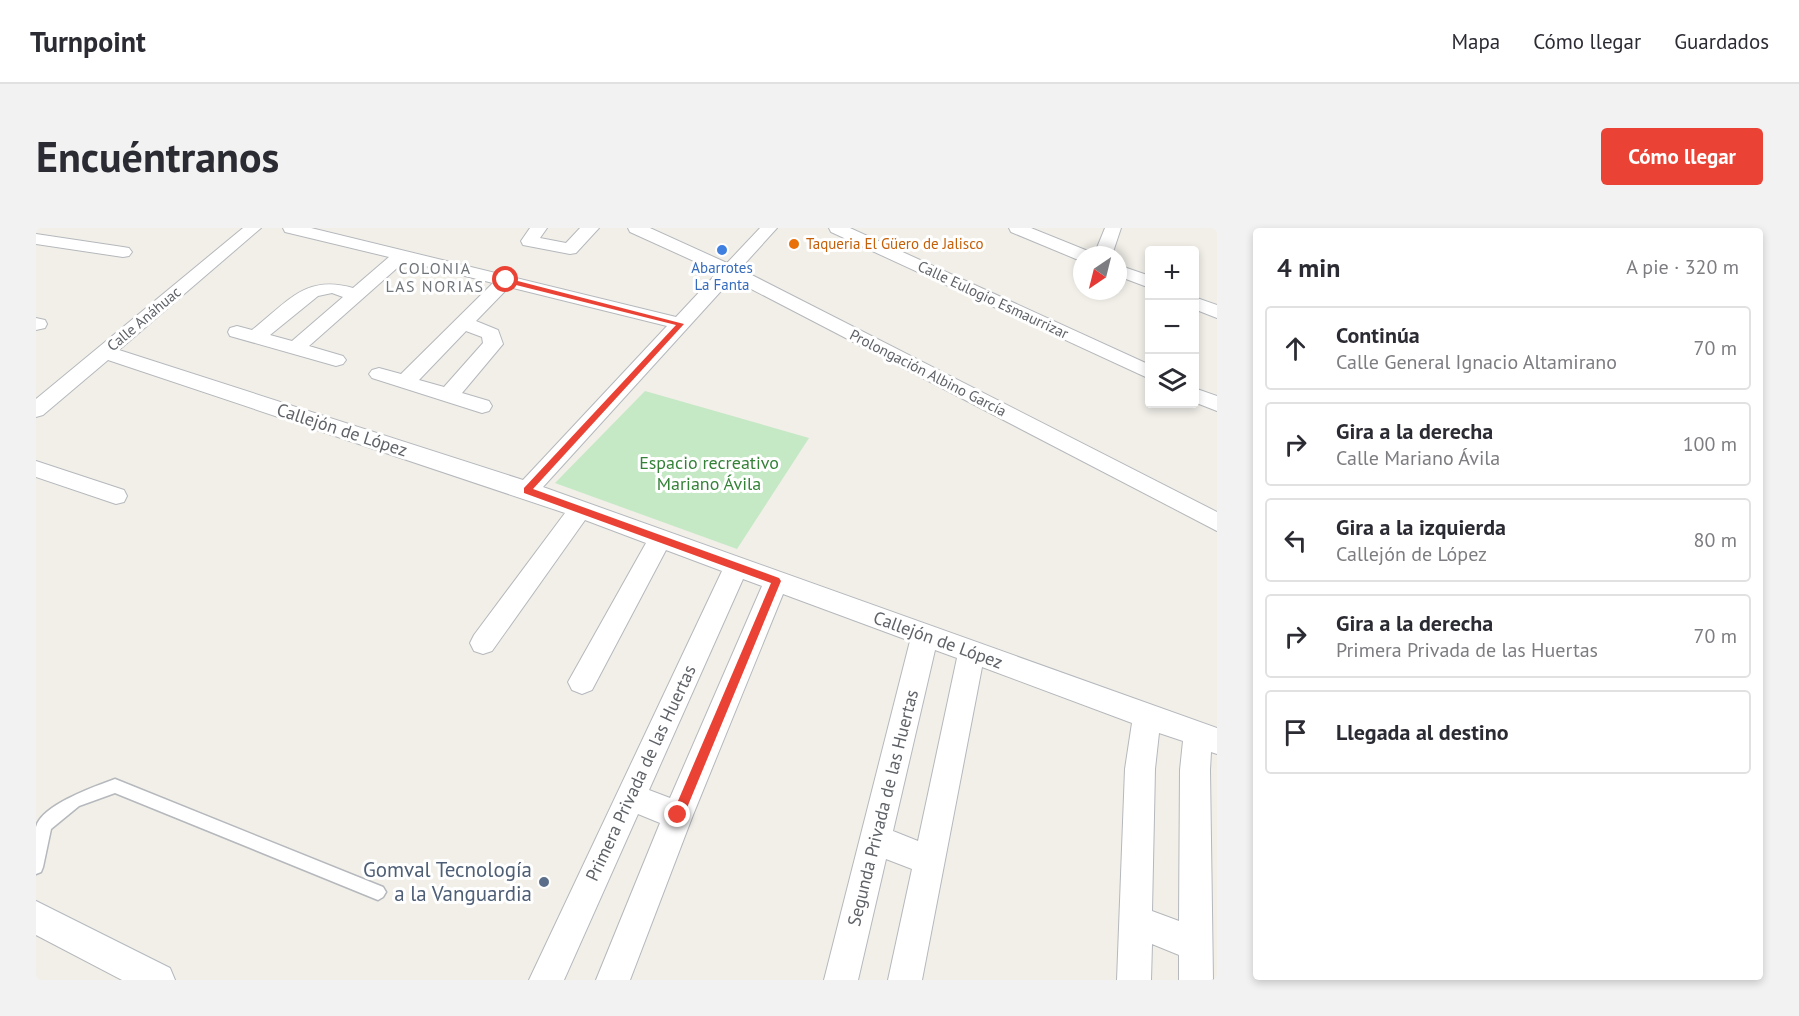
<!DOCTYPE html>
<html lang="es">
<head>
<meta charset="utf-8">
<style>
  body { margin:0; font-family:"PT Sans",sans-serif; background:#f2f2f3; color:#2b2b33 }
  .controls { position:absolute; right:18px; top:18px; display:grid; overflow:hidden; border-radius:6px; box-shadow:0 3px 9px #0003 }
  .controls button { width:54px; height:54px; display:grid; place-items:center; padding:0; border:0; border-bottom:2px solid #e1e1e2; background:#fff; color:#2b2b33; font:30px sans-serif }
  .compass { position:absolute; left:1037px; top:18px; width:54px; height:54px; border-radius:50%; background:#fff; box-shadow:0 3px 9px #0003; rotate:215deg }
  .stop { position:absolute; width:18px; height:18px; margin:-14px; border:4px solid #ea4335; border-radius:50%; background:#fff }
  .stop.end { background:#ea4335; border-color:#fff; box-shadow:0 2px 6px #0008 }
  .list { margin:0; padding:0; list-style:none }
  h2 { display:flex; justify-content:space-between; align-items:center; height:78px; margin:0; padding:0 24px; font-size:26px }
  h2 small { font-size:20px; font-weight:400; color:#7c7c81 }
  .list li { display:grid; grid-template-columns:39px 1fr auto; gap:18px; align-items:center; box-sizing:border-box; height:84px; margin:0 12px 12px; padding:0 12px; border:2px solid #e1e1e2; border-radius:6px }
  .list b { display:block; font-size:22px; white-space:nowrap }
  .list p { margin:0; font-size:20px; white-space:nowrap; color:#7c7c81 }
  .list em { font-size:20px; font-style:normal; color:#7c7c81 }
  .icon { flex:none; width:33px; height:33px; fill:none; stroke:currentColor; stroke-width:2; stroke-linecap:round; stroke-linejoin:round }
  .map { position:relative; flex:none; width:1181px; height:752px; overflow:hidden; border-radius:6px }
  header { display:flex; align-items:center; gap:36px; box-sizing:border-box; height:84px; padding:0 30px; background:#fff; border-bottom:2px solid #e1e1e2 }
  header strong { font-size:28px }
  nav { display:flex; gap:33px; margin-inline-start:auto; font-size:21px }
  .intro { display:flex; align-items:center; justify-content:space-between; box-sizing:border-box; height:144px; padding:0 36px }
  h1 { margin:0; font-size:42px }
  .button { padding:15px 27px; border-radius:6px; background:#ea4335; color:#fff; font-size:21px; font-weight:700 }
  main { display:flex; gap:36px; padding:0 36px }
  aside { flex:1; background:#fff; border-radius:6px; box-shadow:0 3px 9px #0003 }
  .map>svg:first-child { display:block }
</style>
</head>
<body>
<header>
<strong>Turnpoint</strong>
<nav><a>Mapa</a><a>Cómo llegar</a><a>Guardados</a></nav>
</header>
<div class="intro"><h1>Encuéntranos</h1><a class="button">Cómo llegar</a></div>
<main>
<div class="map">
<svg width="1181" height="752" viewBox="0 0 1181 752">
  <rect width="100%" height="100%" fill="#f1efe8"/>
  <path fill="#c5e8c5" d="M609,163L773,210L701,321L519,255Z"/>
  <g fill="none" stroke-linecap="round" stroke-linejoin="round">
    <g stroke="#b5b8bc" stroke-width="3">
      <path id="lane" d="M79,551L347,659L350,664L347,669L342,672L79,565L43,578L15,601L7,639L5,644L0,646C0,631 0,614 0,599C5,577 60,558 79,551Z"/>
    </g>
    <g stroke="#b5b8bc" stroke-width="2">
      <path id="street" d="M207,0H225L83,122L487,252L631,98L473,59L440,93L462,102L467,116L426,165L453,173L456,178L453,183L446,185L336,150L333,146L336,142L343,140L365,146L457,55L369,33L273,118L307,128L310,132L307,136L300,138L194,108L192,104L194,100L201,98L216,102C252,74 269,46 317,60L353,29L249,4L247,0H275L640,89L682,44L594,4L592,0H614L691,35L724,0H741L704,41L1181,284V303L696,51L507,259L1181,500V526L1175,524L1174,542L1177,752H1143V727L1116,716L1115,752H1081L1089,541L1096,495L946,439L886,752H852L876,641L850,631L822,752H788L874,413L747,366L657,587L594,752H560L624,595L602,586L528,752H493L686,343L630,322L556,462L546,466L536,462L532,454L610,315L549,292L456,423L447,426L438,423L434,415L438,407L529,285L72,132L7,187L0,189V171ZM296,65L307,69L256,113L234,107L282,68ZM430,103L446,109L447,115L408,159L383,152ZM707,351L726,358L634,570L613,562ZM899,422L921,430L882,613L857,603ZM1123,505L1147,513L1144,542L1143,693L1116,683L1119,541Z
        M494,0H511L504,10L530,15L544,0H563L540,25L534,26L487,17L485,13Z
        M793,0H814L1114,137V151L795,4Z
        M973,0H995L1052,23L1055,27H1046V32L1040,31L975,4Z
        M1069,0H1085L1076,27H1058Z
        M0,6L87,19L93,20L96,24L93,28L87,29L0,16Z
        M1082,37L1114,48V60L1082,48Z
        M1158,69L1181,77V90L1158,81Z
        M0,90L9,92L11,96L9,100L0,102Z
        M1158,160L1181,168V183L1158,174Z
        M0,233L88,262L91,268L88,274L80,276L0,249Z
        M0,673L134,740L139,752H86L0,707Z"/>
    </g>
    <use href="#lane" fill="#fff" fill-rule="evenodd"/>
    <use href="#street" fill="#fff" fill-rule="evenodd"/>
  </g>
  <path fill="#ea4335" d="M470,50L648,96L497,261L743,350L745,353L648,587L642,593L636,587L735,355L488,265V260L640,97L468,54Z"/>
  <circle fill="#e8710a" stroke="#fff" stroke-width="2" cx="758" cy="16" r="6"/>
  <circle fill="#3f7fe0" stroke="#fff" stroke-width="2" cx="686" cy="22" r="6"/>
  <circle fill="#5c6f8a" stroke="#fff" stroke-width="2" cx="508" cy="654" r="6"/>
  <g text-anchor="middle" stroke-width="6" stroke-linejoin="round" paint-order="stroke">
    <g font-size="15" fill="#c56008" stroke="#fff" text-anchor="start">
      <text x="770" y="21">Taqueria El Güero de Jalisco</text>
    </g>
    <g font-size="15" fill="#366cbe" stroke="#fff">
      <text x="686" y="45">Abarrotes<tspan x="686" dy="17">La Fanta</tspan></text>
    </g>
    <g font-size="15" fill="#5f6368" stroke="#fff">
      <text transform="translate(957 72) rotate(25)" y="5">Calle Eulogio Esmaurrizar</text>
      <text transform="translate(108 91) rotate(-40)" y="5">Calle Anáhuac</text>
      <text transform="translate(892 145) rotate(27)" y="5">Prolongación Albino García</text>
    </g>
    <g font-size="16" letter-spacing="1.5" fill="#70757a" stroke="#fff">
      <text x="399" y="46">COLONIA<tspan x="399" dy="18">LAS NORIAS</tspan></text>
    </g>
    <g font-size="18" fill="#5f6368" stroke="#fff">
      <text transform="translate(306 202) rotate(18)" y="6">Callejón de López</text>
      <text transform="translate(902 412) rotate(20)" y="6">Callejón de López</text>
      <text transform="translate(605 545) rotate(-65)" y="6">Primera Privada de las Huertas</text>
      <text transform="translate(847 580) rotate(-76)" y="6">Segunda Privada de las Huertas</text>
    </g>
    <g font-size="18" fill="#348238" stroke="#fff">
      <text x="673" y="241">Espacio recreativo<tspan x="673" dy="21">Mariano Ávila</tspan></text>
    </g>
    <g font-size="21" fill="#4e5e75" stroke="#fff" text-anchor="end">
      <text x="496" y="649">Gomval Tecnología<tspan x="496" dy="24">a la Vanguardia</tspan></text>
    </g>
  </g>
</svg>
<div class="controls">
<button>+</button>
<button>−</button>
<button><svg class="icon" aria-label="layers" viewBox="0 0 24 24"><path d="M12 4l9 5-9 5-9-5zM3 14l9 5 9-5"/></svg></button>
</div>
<svg class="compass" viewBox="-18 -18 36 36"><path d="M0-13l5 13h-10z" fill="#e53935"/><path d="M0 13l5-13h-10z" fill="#7c7c81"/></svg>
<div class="stop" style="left:470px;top:52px"></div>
<div class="stop end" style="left:642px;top:587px"></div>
</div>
<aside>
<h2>4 min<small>A pie · 320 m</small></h2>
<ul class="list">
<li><svg class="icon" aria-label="ahead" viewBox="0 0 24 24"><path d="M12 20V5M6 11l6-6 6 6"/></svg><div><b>Continúa</b><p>Calle General Ignacio Altamirano</p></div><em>70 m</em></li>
<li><svg class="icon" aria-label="right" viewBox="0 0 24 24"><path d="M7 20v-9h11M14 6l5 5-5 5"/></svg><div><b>Gira a la derecha</b><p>Calle Mariano Ávila</p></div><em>100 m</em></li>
<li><svg class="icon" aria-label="left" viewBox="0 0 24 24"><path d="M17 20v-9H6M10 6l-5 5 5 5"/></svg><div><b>Gira a la izquierda</b><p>Callejón de López</p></div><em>80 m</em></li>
<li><svg class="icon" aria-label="right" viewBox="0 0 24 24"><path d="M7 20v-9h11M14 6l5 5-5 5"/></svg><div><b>Gira a la derecha</b><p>Primera Privada de las Huertas</p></div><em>70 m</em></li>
<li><svg class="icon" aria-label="arrive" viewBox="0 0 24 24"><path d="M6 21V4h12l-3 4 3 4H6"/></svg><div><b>Llegada al destino</b></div></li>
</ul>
</aside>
</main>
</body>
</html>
